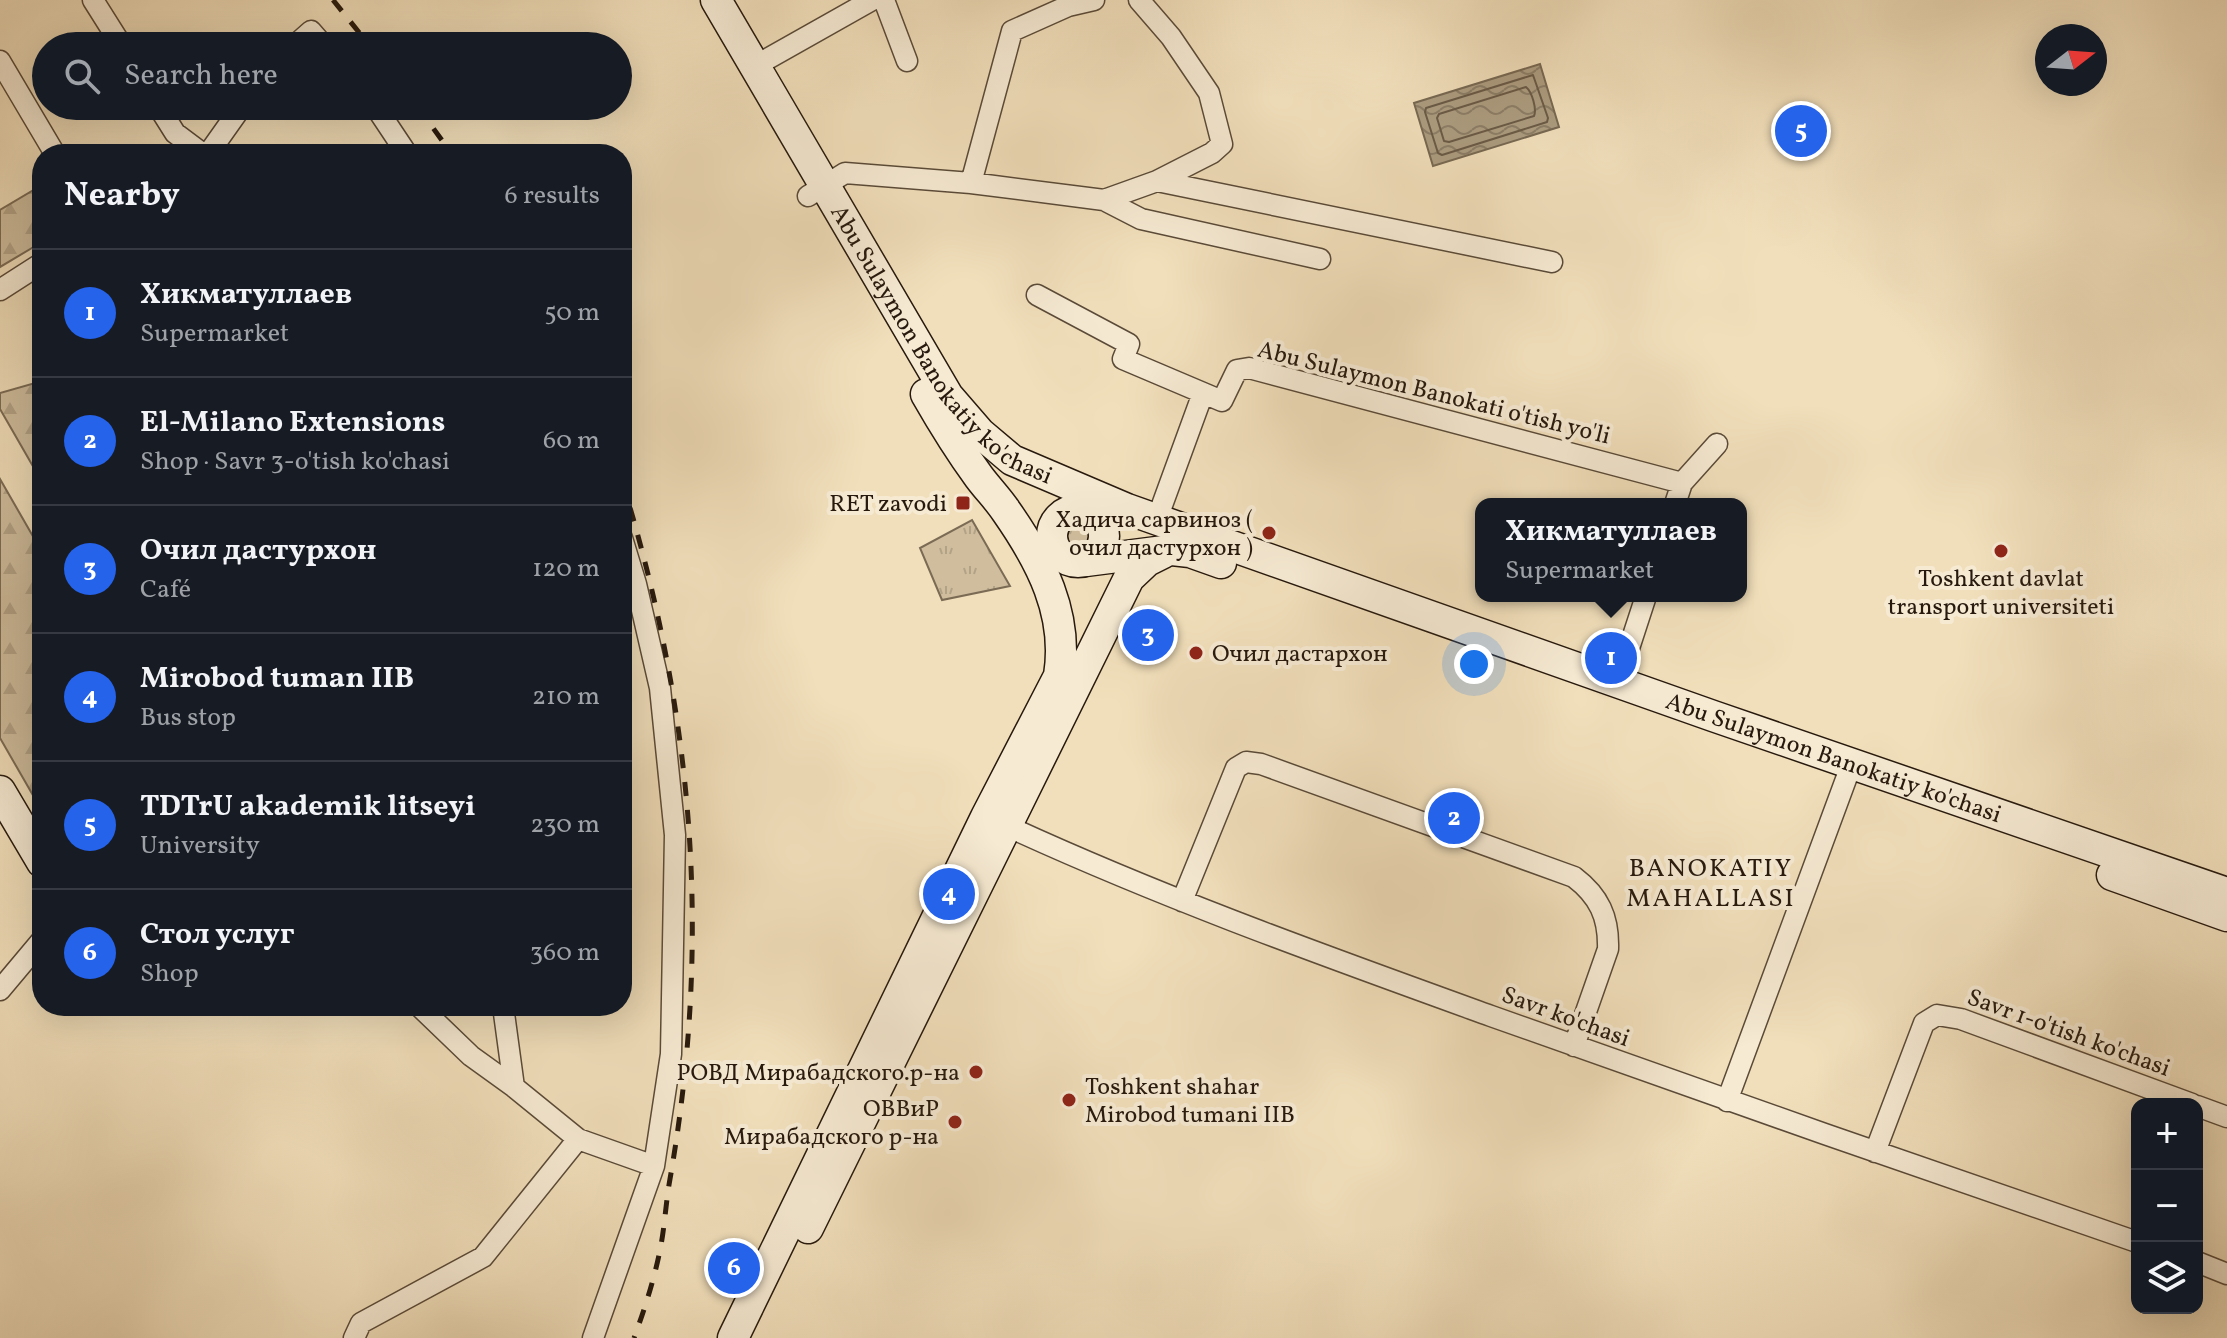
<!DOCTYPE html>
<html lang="en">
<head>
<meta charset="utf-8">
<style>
  body { margin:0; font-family:Vollkorn,serif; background:#242831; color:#f1f3f6 }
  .controls { position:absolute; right:24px; bottom:24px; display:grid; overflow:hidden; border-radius:16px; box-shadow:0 8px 32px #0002 }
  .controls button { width:72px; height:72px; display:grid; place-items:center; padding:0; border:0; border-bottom:2px solid #363941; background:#171b24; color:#f1f3f6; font:40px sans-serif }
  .compass { position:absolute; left:2035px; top:24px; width:72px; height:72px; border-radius:50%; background:#171b24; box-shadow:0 8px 32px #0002; rotate:73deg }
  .you { position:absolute; left:1474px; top:664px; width:28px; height:28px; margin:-20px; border:6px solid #fff; border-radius:50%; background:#1a73e8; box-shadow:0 0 0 12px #1a73e833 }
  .badge { display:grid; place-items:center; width:52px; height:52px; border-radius:50%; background:#2563eb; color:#fff; font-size:26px; font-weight:700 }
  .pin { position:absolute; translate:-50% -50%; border:4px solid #fff; box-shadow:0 2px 8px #0006 }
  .popup { position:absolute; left:1475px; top:498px; width:272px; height:104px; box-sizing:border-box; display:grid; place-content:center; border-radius:16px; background:#171b24; filter:drop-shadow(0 2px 6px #0005); font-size:26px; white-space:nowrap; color:#9ea1a6 }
  .popup b { font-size:30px; color:#f1f3f6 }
  .popup::after { content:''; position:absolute; left:50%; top:100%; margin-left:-16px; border:16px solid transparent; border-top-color:#171b24 }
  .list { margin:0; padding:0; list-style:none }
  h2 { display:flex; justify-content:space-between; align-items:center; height:104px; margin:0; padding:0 32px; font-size:34px }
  h2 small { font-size:26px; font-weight:400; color:#9ea1a6 }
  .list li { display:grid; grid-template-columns:52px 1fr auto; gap:24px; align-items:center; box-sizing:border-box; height:128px; padding:0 32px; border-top:2px solid #363941 }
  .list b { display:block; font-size:30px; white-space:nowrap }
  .list p { margin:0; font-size:26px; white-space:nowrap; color:#9ea1a6 }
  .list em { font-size:26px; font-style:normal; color:#9ea1a6 }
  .icon { flex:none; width:44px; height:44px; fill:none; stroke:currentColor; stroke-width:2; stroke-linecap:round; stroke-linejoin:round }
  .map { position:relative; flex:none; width:2227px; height:1338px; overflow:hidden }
  .search { position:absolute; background:#171b24; box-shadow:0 8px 32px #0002; left:32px; top:32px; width:600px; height:88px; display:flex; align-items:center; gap:20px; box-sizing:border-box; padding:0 28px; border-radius:44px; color:#9ea1a6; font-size:30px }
  .panel { position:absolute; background:#171b24; box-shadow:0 8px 32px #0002; left:32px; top:144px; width:600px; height:872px; border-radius:32px }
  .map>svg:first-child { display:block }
</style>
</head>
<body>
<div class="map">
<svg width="2227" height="1338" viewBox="0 0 2227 1338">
  <defs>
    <pattern id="grass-tufts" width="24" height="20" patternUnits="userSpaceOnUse" patternTransform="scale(2)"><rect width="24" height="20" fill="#cfbd9d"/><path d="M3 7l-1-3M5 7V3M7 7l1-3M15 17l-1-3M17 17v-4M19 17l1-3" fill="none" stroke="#b2a286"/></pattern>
    <pattern id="forest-firs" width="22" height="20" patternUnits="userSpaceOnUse" patternTransform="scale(2)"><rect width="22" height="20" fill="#cfbd9d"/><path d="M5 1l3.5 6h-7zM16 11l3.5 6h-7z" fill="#b2a286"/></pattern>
    <pattern id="water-waves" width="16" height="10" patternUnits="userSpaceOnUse" patternTransform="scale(2)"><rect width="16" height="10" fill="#ac9c80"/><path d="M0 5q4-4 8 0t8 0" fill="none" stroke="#8c7e67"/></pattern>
  </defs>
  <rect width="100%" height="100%" fill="#f1dfbb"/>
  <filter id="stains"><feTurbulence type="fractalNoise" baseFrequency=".0025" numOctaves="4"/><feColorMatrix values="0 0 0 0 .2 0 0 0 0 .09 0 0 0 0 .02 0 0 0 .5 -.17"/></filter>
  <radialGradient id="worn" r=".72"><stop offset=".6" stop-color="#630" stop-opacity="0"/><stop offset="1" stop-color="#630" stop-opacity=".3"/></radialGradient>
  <path fill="url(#grass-tufts)" stroke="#7b6b55" stroke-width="2" d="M972,520L1010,586L942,600L920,548Z
    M1062 535a15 15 0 1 1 30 0a15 15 0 1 1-30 0Z"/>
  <path fill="url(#forest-firs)" stroke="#7b6b55" stroke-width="2" d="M42,185V242L0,267V210Z
    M42,381V482L0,409V393Z
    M0,479L42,552V811L0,738Z"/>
  <path fill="url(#water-waves)" stroke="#776852" stroke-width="2" d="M1540,64L1559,127L1433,166L1414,103Z"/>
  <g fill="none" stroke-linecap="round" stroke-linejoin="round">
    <path stroke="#6a5a46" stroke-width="2" d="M1533,75L1548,118L1547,122L1442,155L1438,153L1425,112L1426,108Z
      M1526,87C1532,92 1537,109 1534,116L1449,142L1444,141L1437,118L1439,114Z"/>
    <g stroke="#5a4a38" stroke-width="23">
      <path id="street" d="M93,0L122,46
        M884,0L907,61
        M1139,0L1171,37L1209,93L1222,144L1212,153L1157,181
        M294,46L311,31L324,46
        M0,61L55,154
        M755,66L872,0
        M158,106L175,133L203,154
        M375,106L407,154
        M208,154L242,106
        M971,183L1012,31L1068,6L1094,0
        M808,196L845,173L971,183L1104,200L1157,181L1552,262
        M1104,200L1141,219L1320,259
        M0,290L42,263
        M1037,295L1129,344L1123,359L1222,401L1237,370L1249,368L1682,483L1717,444
        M1675,504L1682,483
        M1157,519L1203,393
        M1618,682L1646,596
        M996,821C1157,896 1325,956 1491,1016C1706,1093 1921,1168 2137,1242
        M1182,901L1236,768L1246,762L1261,764L1574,877C1599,896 1609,917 1608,949L1574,1046
        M0,990L42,940
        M419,1006L471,1056L514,1087
        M503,1006L514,1087L578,1139L654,1166
        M1727,1101L1852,763
        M2197,1106L2227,1117
        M1875,1152L1924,1023L1937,1015L1961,1019L2192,1104
        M2197,1262L2227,1274
        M354,1338L361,1323L483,1257L578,1139
        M593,1338L654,1166L671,1054L675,835L660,688L636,584L622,538"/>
    </g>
    <g stroke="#27190d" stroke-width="33">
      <g id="secondary">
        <path id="s1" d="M716,0L948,396L980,433L1012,460L1127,509L1713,716L2227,893"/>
        <circle cx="1078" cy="536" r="26"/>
        <path d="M1086,561L1172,550L1190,552L1221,563"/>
        <path d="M0,791L42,862"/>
        <path d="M2112,875L2227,916"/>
        <path d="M808,1228L1129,578L1147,561L1163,553"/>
        <path d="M733,1338L986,817L1059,676C1069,614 1041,561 1006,511C998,499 988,489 979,477C960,451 942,422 926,394"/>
      </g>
    </g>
    <use href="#street" stroke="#f6ead3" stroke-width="20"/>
    <use href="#secondary" stroke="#f6ead3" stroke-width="30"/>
    <path stroke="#27190d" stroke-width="5" stroke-dasharray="14 14" stroke-linecap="butt" d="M333,0L370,46
      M417,106L452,154
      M622,481C694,714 712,939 670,1179C666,1201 665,1223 661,1245C655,1277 645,1308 634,1338"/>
  </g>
  <g fill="#8f2418" stroke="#f6ead3" stroke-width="3">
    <rect x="955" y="495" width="16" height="16" rx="4"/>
    <circle cx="1269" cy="533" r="8"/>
    <circle cx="2001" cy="551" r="8"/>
    <circle cx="1196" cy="653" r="8"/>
    <circle cx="976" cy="1072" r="8"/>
    <circle cx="1069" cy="1100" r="8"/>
    <circle cx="955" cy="1122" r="8"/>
  </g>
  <g text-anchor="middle" stroke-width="8" stroke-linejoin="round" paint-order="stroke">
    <g font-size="24" fill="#27190d" stroke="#f6ead3">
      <text dy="8" stroke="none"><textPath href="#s1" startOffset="416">Abu Sulaymon Banokatiy ko'chasi</textPath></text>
      <text transform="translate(1434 392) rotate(14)" y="8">Abu Sulaymon Banokati o'tish yo'li</text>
      <text dy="8" stroke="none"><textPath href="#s1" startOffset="1424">Abu Sulaymon Banokatiy ko'chasi</textPath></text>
      <text transform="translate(1566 1016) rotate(20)" y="8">Savr ko'chasi</text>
      <text transform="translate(2069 1032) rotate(20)" y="8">Savr 1-o'tish ko'chasi</text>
    </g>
    <g font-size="24" fill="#27190d" stroke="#f6ead3" text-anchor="end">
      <text x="947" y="511">RET zavodi</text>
      <text x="1253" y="527">Хадича сарвиноз (<tspan x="1253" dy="28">очил дастурхон )</tspan></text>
      <text x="2001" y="586" text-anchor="middle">Toshkent davlat<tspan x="2001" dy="28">transport universiteti</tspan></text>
      <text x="1212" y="661" text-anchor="start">Очил дастархон</text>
      <text x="960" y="1080">РОВД Мирабадского.р-на</text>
      <text x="1085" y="1094" text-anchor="start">Toshkent shahar<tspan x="1085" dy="28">Mirobod tumani IIB</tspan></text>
      <text x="939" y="1116">ОВВиР<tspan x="939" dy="28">Мирабадского р-на</tspan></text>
    </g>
    <g font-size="26" letter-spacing="2" fill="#27190d" stroke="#f6ead3">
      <text x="1711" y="876">BANOKATIY<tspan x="1711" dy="30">MAHALLASI</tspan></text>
    </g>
  </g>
  <rect width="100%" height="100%" filter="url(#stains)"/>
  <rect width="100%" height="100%" fill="url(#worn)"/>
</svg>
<div class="controls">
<button>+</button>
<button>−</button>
<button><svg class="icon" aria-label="layers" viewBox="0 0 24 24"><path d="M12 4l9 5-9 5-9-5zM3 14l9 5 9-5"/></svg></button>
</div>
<svg class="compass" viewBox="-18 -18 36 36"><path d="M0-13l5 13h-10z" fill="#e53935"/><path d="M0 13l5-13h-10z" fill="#9ea1a6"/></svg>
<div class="you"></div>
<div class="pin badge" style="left:1611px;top:658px">1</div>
<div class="popup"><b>Хикматуллаев</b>Supermarket</div>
<div class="pin badge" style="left:1454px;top:818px">2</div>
<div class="pin badge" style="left:1148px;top:635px">3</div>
<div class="pin badge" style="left:949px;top:894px">4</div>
<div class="pin badge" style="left:1801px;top:131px">5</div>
<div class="pin badge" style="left:734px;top:1268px">6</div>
<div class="search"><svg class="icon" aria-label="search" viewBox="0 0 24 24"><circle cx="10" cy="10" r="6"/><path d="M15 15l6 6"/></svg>Search here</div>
<section class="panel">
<h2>Nearby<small>6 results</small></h2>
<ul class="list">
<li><span class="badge">1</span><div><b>Хикматуллаев</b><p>Supermarket</p></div><em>50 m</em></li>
<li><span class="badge">2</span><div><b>El-Milano Extensions</b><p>Shop · Savr 3-o'tish ko'chasi</p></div><em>60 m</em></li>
<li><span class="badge">3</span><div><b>Очил дастурхон</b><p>Café</p></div><em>120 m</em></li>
<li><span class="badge">4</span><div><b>Mirobod tuman IIB</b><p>Bus stop</p></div><em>210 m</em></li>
<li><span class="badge">5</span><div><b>TDTrU akademik litseyi</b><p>University</p></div><em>230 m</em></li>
<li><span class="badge">6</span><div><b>Стол услуг</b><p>Shop</p></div><em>360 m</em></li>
</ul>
</section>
</div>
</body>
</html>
